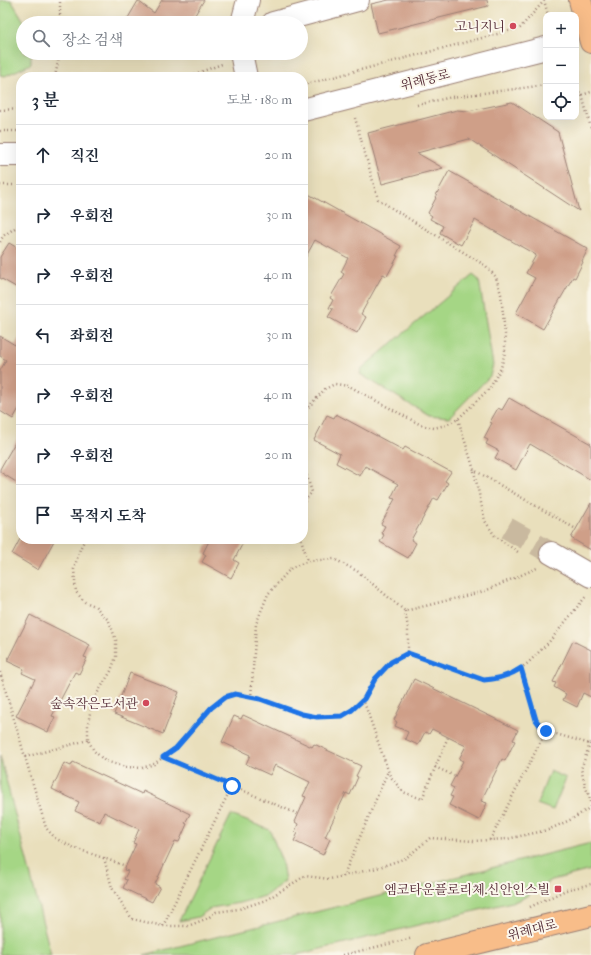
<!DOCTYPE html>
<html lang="ko">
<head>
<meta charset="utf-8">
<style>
  body { margin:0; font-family:"IM FELL French Canon","Noto Serif KR",serif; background:#f6f6f7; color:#1f2937 }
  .controls { position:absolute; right:12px; top:12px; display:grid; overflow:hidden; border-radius:8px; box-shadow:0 4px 16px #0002 }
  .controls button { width:36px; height:36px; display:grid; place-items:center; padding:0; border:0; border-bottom:1px solid #e0e1e3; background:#fff; color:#1f2937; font:20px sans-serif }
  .stop { position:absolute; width:12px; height:12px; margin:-9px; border:3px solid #1a73e8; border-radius:50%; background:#fff }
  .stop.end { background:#1a73e8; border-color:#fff; box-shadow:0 1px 4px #0008 }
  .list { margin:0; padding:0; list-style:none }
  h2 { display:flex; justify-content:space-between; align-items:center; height:52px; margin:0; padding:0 16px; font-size:17px }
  h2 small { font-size:13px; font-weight:400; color:#747a83 }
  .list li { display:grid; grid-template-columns:26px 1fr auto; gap:12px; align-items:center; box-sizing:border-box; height:60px; padding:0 16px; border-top:1px solid #e0e1e3 }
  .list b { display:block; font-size:15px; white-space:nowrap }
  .list em { font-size:13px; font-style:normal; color:#747a83 }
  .icon { flex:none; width:22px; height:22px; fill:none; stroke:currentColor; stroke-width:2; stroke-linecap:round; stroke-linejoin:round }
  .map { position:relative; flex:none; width:591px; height:955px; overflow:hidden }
  .search { position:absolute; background:#fff; box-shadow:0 4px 16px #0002; left:16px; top:16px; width:292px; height:44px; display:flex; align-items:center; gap:10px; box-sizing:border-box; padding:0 14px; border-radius:22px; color:#747a83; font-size:15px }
  .panel { position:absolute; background:#fff; box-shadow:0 4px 16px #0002; left:16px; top:72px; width:292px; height:472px; border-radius:16px }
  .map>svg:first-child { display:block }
</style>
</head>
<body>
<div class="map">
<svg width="591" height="955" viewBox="0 0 591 955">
  <rect width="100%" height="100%" fill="#fbf7ec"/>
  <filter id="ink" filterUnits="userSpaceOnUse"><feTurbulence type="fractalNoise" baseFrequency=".025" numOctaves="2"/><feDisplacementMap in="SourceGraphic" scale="8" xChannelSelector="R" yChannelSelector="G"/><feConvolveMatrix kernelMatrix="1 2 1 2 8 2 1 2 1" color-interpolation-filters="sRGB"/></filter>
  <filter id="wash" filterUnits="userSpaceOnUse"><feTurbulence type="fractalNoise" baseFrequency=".012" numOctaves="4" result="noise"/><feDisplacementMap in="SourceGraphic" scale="16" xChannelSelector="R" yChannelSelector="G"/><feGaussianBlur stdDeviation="0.9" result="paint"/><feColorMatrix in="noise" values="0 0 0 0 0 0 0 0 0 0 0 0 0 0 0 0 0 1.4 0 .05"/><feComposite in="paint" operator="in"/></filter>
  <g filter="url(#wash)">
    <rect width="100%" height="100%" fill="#e9dfbc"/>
    <path fill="#a5d685" stroke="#787a58" d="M0,0H11L25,23H23V53H31V64L5,76L0,75Z
      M473,275L479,280L493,365L490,376L449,418L429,416L360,374L361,369Z
      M0,756L51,955H0Z
      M550,771L566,778L553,810L537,804Z
      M231,815L270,830L282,862L285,881L265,896L239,903L211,908L198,917L179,921Z
      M591,843V870L552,880L520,900L296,955H144Z"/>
    <g id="blocks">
      <path fill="#cf9f88" d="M162,0H204L190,23H125L138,1L154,13Z
        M389,0H487L488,6L378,33L371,4Z
        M512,102L558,132L579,211L469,139L417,153L443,168L382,184L368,133L457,110L468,111Z
        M449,171L588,249L582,261L583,262L575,278L573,277L543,329L516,313L535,278L526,273L536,255L475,220L461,245L440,233L443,226L430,219L432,216L428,213L436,198L435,197Z
        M303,191L401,246L396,256H398L387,276L383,274L361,314L366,317L357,333L328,317L333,309L329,308L333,300L330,298L344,274L341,272L348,258L315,240L303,262Z
        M9,243L21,250V290L0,278V257Z
        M21,335V405L13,419L0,411V371L6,360L0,356V336L15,345Z
        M509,398L591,444V480L530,444L516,470L495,458L499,451L486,444L488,440L484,438L492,423L490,422L498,408L502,410Z
        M336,414L403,450L405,447L451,472L445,481L448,483L438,500L434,498L411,540L416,543L408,558L380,542L384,535L381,533L385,526L381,524L395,499L391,498L398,484L365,466L360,476L336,463L340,454L314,440L327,415L334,418Z
        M21,432V485L0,472V469Z
        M591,503V550L571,538Z
        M20,539H55L38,570L12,554Z
        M210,539H245L234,560L239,563L231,578L202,562L206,555L203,553Z
        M30,615L90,645L84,657L87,658L79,674L75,672L52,716L55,717L48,732L16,716L35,679L22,673L24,669L7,661Z
        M573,641L591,650V697L583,693L577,707L563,700L566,694L554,687L556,683L553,682Z
        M130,673L179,692L163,734L114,714Z
        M414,679L518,730L513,740L515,741L505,761L502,759L481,801L487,803L479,820L449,805L453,797L450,796L454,788L450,786L463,761L459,759L466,746L432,729L429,734L425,732L418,745L405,739L408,732L395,726L397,722L394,720Z
        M243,715L312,747L314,744L361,766L356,776L358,777L350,795L346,793L325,837L330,839L323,855L294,841L298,833L295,832L298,824L295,822L306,797L303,796L310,782L275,765L270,775L246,764L250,755L222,742L234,716L241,719Z
        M73,762L142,794L143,791L190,814L185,823L187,824L179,842L175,841L155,884L160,887L152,902L123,888L127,880L124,879L128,871L124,870L136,844L133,843L139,829L104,812L100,822L75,811L79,802L52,789L64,763L71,766Z"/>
    </g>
  </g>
  <g filter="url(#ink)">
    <use href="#blocks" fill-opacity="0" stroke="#9a7f74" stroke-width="1"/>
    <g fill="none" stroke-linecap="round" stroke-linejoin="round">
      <path stroke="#c9b99f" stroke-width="22" stroke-dasharray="22 11" stroke-linecap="butt" d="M507,528L551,553"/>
      <g stroke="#9a7f74" stroke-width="24">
        <path id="minor" d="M242,23L248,0
          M273,23L358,0
          M241,53L246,77
          M303,110L546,48
          M0,155H21
          M551,553L591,576"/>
      </g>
      <g stroke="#9a7f74" stroke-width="24">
        <path id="major" d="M580,0L591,42
          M427,955L591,915"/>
      </g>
      <path stroke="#9a7f74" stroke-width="2.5" stroke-dasharray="1 3" stroke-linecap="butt" d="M544,0L548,15
        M60,23V0
        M55,77L58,62V53
        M187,77L222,64
        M303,85L520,28L544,1L547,0
        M576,91L582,95L591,128
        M582,95L591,92
        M417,105L452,97L546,85
        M0,110L21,109
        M0,131H21
        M0,185H21
        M0,242L3,236L21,224
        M303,413L325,389L335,384L349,386L421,425L434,428L446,425L458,419L490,388L501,368L505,352V334L501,294L496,277L486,266L393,209L378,199L355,118
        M458,419L474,470L576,529
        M303,464L312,492L303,503
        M474,471L485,521L495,536L518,552
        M85,539L80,549L74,569L76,592L85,602L95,606L109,621L116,640V657L111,671L92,702L88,724V740L94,751L105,761L126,767L142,768L154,764L176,748L211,708L225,697L235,694L260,699L302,715L317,717L342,716L352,710L363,699L375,679L391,662L408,653L484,680L496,679L515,672L528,663L549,642L587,595
        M301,539L308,561
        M405,611L408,628V653
        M521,668L536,720L541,727L546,731L590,744L591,742
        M0,672L46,828L55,838L72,847L126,866
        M251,698L256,624L268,594L291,568L308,561L334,559L357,571L405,611L485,591L537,568
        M363,699L390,776L403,792L422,799L448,737
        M590,744L581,769L585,785L591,802
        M25,757L88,740
        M164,757L298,814
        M435,767L455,776
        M490,840L546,731
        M104,858L112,888L132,919L163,926H188L208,918L216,912L239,909L266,900L305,876L330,879L377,868L406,858L430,838L474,841L507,839L548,830L572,819L591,807
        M343,877L388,771
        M530,907L566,890L591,884
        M163,926L232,786
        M343,955L413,938"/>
      <use href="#minor" stroke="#fff" stroke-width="22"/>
      <use href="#major" stroke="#f8bd89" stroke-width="22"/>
    </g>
  </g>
  <g fill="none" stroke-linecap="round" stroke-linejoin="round" filter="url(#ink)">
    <path stroke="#1a73e8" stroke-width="5" d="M232,786L163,757L176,748L211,708L225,697L235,694L260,699L302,714L317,717L342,716L352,710L364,699L375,679L391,662L408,653L484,680C497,679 510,676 521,668L536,720L541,727L546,731"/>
  </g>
  <g fill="#d1495b" stroke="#fbf7ec" stroke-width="1.5">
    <circle cx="513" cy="26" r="4"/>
    <circle cx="146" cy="703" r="4"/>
    <rect x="554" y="885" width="8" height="8" rx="2"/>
  </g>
  <g text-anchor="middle" stroke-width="4" stroke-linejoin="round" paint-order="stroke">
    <g font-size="13" fill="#4a1f2b" stroke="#fbf7ec" text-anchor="end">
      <text x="505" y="31">고니지니</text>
      <text x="138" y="708">숲속작은도서관</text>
      <text x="550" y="894">엠코타운플로리체.신안인스빌</text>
    </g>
    <g font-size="13" fill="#4a1f2b" stroke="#fbf7ec">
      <text transform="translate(425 79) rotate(-14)" y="5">위례동로</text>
      <text transform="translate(532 929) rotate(-14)" y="5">위례대로</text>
    </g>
  </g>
</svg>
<div class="controls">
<button>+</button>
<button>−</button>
<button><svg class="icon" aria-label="locate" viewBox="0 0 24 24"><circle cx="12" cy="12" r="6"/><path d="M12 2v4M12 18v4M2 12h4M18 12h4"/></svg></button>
</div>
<div class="stop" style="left:232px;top:786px"></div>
<div class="stop end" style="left:546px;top:731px"></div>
<div class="search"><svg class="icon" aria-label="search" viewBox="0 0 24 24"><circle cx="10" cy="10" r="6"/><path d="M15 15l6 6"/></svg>장소 검색</div>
<section class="panel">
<h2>3 분<small>도보 · 180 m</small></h2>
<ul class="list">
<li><svg class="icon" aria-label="ahead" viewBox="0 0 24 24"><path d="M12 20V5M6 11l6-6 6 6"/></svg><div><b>직진</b></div><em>20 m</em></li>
<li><svg class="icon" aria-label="right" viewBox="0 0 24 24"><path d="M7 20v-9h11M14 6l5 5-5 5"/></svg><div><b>우회전</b></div><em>30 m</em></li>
<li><svg class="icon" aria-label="right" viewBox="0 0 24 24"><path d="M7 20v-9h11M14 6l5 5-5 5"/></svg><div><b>우회전</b></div><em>40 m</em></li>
<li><svg class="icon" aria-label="left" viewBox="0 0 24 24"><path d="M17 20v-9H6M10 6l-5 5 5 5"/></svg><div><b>좌회전</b></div><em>30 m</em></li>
<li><svg class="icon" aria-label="right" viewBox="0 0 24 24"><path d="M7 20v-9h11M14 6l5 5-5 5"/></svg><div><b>우회전</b></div><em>40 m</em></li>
<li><svg class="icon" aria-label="right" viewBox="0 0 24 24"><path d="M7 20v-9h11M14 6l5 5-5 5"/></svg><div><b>우회전</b></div><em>20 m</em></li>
<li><svg class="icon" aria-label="arrive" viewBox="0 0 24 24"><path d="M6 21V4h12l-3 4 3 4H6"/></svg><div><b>목적지 도착</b></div></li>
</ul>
</section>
</div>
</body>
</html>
